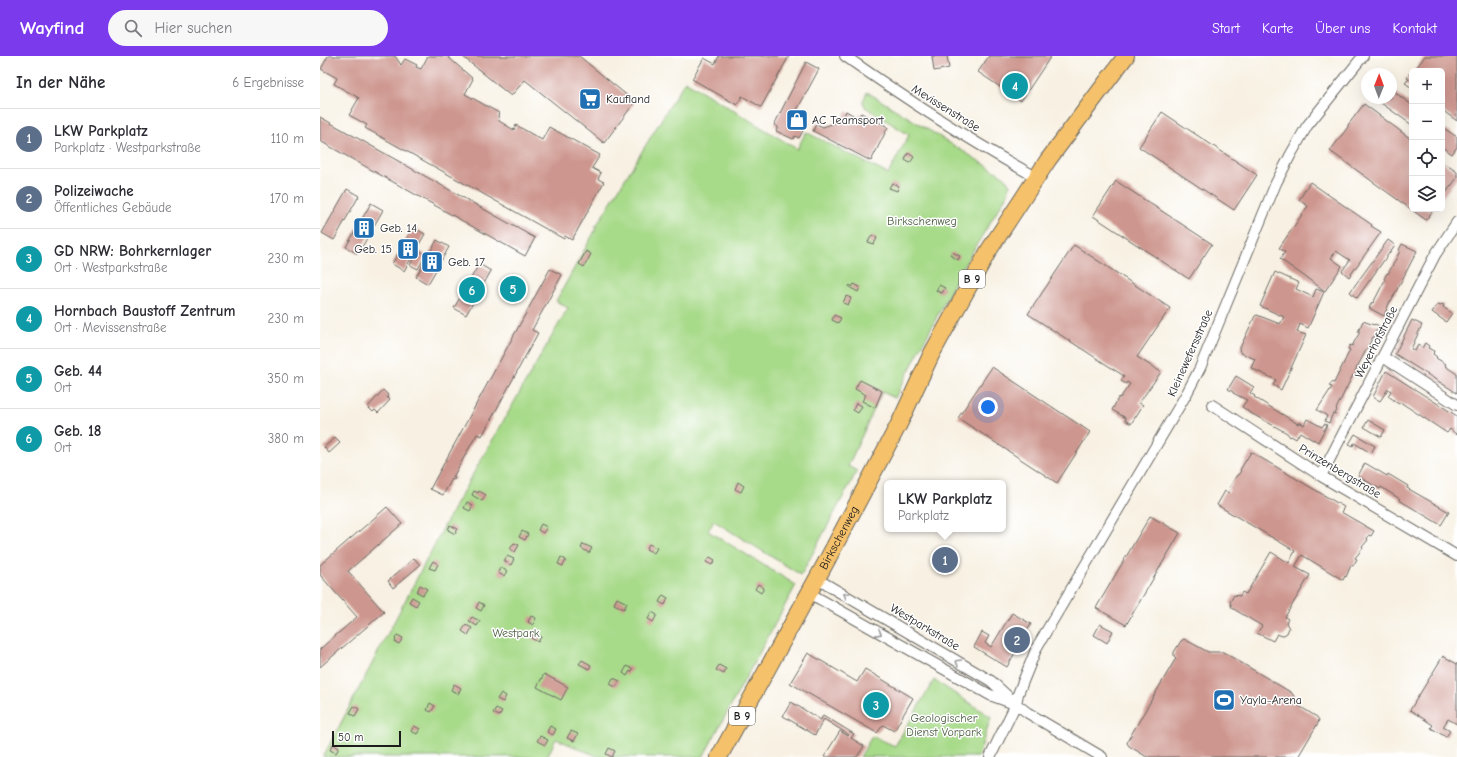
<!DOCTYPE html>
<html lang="de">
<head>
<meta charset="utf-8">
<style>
  body { margin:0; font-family:"Comic Neue",sans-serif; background:#f7f7f7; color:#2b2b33 }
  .controls { position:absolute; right:12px; top:12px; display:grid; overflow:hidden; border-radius:6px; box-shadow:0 4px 16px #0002 }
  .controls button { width:36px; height:36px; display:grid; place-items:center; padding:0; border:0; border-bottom:1px solid #e1e1e2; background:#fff; color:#2b2b33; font:20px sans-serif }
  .compass { position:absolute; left:1041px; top:12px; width:36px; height:36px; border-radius:50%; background:#fff; box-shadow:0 4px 16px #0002; rotate:1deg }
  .scale { position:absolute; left:12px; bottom:10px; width:69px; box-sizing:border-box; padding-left:4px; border:2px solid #1c1c1c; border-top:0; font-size:11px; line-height:14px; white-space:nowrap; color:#1c1c1c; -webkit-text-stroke:3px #fff; paint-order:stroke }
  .you { position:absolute; left:668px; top:351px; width:14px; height:14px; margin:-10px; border:3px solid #fff; border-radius:50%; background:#1a73e8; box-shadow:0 0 0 6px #1a73e833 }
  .badge { display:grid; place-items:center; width:26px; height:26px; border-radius:50%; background:#7c3aed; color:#fff; font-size:13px; font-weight:700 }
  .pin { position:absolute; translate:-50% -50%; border:2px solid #fff; box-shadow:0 1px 4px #0006 }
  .popup { position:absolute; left:564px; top:424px; width:122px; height:52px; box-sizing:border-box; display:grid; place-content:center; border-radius:6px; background:#fff; filter:drop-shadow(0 1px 3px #0005); font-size:13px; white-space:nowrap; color:#7c7c81 }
  .popup b { font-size:15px; color:#2b2b33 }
  .popup::after { content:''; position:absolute; left:50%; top:100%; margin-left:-8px; border:8px solid transparent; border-top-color:#fff }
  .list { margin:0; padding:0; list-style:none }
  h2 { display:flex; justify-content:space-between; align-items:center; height:52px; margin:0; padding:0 16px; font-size:17px }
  h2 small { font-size:13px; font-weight:400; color:#7c7c81 }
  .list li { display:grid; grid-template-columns:26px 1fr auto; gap:12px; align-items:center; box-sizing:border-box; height:60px; padding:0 16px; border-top:1px solid #e1e1e2 }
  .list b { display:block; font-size:15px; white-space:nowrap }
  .list p { margin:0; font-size:13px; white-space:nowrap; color:#7c7c81 }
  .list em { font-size:13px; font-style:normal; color:#7c7c81 }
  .icon { flex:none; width:22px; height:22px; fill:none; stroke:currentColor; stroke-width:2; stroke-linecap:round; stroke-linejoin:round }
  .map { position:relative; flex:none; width:1137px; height:701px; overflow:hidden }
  header { display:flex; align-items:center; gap:24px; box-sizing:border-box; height:56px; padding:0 20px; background:#7c3aed; color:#fff }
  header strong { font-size:19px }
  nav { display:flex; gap:22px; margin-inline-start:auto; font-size:14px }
  .search { width:280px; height:36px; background:#f7f7f7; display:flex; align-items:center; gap:10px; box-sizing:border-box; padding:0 14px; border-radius:22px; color:#7c7c81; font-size:15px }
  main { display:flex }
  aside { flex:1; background:#fff }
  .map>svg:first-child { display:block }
</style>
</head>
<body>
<header>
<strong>Wayfind</strong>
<div class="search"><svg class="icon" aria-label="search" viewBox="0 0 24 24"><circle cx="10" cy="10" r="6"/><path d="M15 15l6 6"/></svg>Hier suchen</div>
<nav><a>Start</a><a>Karte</a><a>Über uns</a><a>Kontakt</a></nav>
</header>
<main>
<aside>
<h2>In der Nähe<small>6 Ergebnisse</small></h2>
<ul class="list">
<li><span class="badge" style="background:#5c6f8a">1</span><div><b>LKW Parkplatz</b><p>Parkplatz · Westparkstraße</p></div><em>110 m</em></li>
<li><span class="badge" style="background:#5c6f8a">2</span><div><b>Polizeiwache</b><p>Öffentliches Gebäude</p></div><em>170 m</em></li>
<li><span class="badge" style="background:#0f9aa8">3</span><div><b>GD NRW: Bohrkernlager</b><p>Ort · Westparkstraße</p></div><em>230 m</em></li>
<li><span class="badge" style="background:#0f9aa8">4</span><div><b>Hornbach Baustoff Zentrum</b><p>Ort · Mevissenstraße</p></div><em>230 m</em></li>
<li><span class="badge" style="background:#0f9aa8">5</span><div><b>Geb. 44</b><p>Ort</p></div><em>350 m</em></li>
<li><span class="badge" style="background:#0f9aa8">6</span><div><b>Geb. 18</b><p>Ort</p></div><em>380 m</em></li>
</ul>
</aside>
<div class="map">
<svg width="1137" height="701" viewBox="0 0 1137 701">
  <rect width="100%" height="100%" fill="#fff"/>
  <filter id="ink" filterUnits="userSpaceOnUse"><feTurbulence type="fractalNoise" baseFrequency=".025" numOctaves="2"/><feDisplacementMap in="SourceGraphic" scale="8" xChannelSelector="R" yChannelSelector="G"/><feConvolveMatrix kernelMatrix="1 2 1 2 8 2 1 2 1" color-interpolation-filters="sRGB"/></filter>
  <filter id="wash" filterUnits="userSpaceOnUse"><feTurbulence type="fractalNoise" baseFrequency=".012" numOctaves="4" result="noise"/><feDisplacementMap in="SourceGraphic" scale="16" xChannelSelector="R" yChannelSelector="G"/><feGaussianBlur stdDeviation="0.9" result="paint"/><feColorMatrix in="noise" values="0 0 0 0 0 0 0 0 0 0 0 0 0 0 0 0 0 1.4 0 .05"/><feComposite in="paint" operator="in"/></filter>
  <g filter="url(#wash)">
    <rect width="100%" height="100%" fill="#f8f1e3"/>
    <path fill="#a7da89" stroke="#627b52" d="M365,25L477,93L486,76L568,118L589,79L545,51L543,45L547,36L685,121L690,129L687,139L640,216L575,342L562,336L528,410L537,415L481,519L394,465L388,475L476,529L383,701H279L236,683L227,701H3L137,446L248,252L236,245L276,173L275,172Z
      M614,624L671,661L658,701H540L552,680L575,690Z"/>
    <g id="blocks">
      <path fill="#cd968e" d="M8,0H75L81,9L85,3L97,9L96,11L101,13L108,0H127L153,23L145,38L179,57L178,60L179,65L194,74L196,69L222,84L229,71L280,99L272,112L281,117L278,123L284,126L252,184L245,180L244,183L45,72L47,69L29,59L39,42L14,28L17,22L1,13Z
        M142,0H259L315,46L284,87L205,24L191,40Z
        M399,0H469L441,51L422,40L417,49L372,23L384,2L395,8Z
        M612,0H627L629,12L614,15Z
        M669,0H731L701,45L658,16Z
        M1105,0H1137V65L1122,54V15H1094Z
        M486,6L499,13L477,54L484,56V59L480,63L487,67L479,82L475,80L473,83L456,75L458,71L454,69Z
        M1090,17L1092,19V32L1085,27L1089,23L1087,22Z
        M1071,29L1077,38L1092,49V69L1054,42H1071Z
        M1044,48L1091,83L1092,81V153H1114L1106,164L1010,95L1028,71V69Z
        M526,55L538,62L541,57L568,71L551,105L493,75L496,68L503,71L521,65Z
        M842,56L937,119L914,154L819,91Z
        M0,61L215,182L205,200L0,85Z
        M1122,71L1137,81V91L1132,98L1122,91Z
        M588,97L594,101L590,107L585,104Z
        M1122,106L1137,116V122L1122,142Z
        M796,125L892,188L869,223L773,160Z
        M990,126L1052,169L1051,170L1061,176L1029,221L1022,215L1030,204L1016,195L1011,202L1022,210L1005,235L960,203L965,196L959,192L988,150L979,144Z
        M572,127L579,130L577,135L569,132Z
        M27,133L39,140L14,184L2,177Z
        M51,147L63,154L38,198L26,191Z
        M93,171L105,178L84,215L72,208Z
        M552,179L557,182L554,188L548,186Z
        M117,184L129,191L108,228L96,221Z
        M1068,184L1075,189L1037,242L1030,236Z
        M1082,188L1097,195L1071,245H1070L1064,260L1049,252L1052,246L1053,247L1065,224L1064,223L1067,217L1068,218L1080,195L1079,194Z
        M754,189L850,252L817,301L841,316L819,347L823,349L811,368L805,364L806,362L792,354L799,341L800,342L810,328L807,326L806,328L801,325L804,320L708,258Z
        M98,194L106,199L98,213L90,209Z
        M266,195L271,198L264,211L259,208Z
        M632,196L640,200L638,204L630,199Z
        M159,208L171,215L146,259L134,252Z
        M230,213L242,219L212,274L218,277L162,380L157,378L133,421L135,422L134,424L132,423L123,439L110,433Z
        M955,216L979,227L976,233L993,241L996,233L1004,236L988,272L980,268L977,276L986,279L961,334L953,329L956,324L931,312L935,303L921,297L919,294L935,260L937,259L960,268L964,261L940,250Z
        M192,227L198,230L193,238L188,235Z
        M534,228L540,231L538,236L529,231L530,229L532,231Z
        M619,229L625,232L622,237L616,235Z
        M526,240L531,242L528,249L523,247Z
        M1118,248L1121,249L1122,248L1124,249L1123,251L1132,257L1126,266L1112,256Z
        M514,259L521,262L518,267L512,264Z
        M1092,264L1102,269L1091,293L1095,295L1098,289L1102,292L1105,287L1109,290L1108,292L1114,295L1113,298L1117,301L1116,302L1126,308L1125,310L1137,318V337L1075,298Z
        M1043,265L1054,269L1055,268L1059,270L1055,276L1057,277L1055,281H1053L1035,315H1037L1035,320L1033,319L1016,353L1017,354L1015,358L1013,357L1009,367L1005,365L1007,360L997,354L1012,331L1009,330L1012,326L1014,327L1030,294L1028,293L1030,289L1032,290L1040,276H1038Z
        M672,311L770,376L737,427L638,362Z
        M1066,315L1137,360V379L1130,373L1127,377L1080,346L1079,348L1074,345V344L1068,340L1071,335L1068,333L1060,345L1053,341Z
        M916,320L934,331L930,337L935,340L934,341L978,368L979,366L984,369L987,363L1002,371L1004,368L1007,369L998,386L993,383V384L980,376L976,383L971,380L970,381L967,377L927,355V354L922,351L927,344L913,337V336L908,333Z
        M540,324L562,335L555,352L542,345L546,339L535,333Z
        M63,334L68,339L67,341L70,344L58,357L55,354L53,356L48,351Z
        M536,347L542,350L538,357L533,354Z
        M1048,364L1065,374L1061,381L1044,371Z
        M1035,378L1055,390L1051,397L1034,387L1033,390L1029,388Z
        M15,382L20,387L9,397L4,391Z
        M931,396L1024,451L1021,456L1054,475L1051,480L1049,479L1047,483L1048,484L1042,491L1043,492L1035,502L1037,503L1033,510L1031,509L1026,521L1025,520L1023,524L982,499L975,511L990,519L965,561L968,563L966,567L969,572L967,577L962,580L957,578L953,585L937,577L942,570L912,552L910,546L914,539L920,540L922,536L926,538L951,496L969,507L975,495L897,449L905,435L908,437L910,433L909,432L917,419H918L921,415L920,414Z
        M1045,407L1067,420L1068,418L1088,430L1087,432L1129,456L1121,469L1079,444L1080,443L1061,431L1060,433L1038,420Z
        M418,426L424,430L421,436L415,433Z
        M154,435L158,437L159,435L166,439L162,445L152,439Z
        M147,446L153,449L150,455L144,452Z
        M67,451L82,468L28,515L64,556L0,611V593L37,561L0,519V509Z
        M830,460L860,477L806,569L776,552Z
        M221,468L227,471L223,477L218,474Z
        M130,469L138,473L135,478L128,474Z
        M202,475L208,478L205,484L199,481Z
        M194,487L199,489L195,496L190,493Z
        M263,488L272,492L269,497L261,492Z
        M329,488L337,492L334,497L326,493Z
        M187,500L194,503L191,509L184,505Z
        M241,501L246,504L243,510L238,508Z
        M390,501L395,504L392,509L386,506Z
        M94,502L100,509L73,532L68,525Z
        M113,505L118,508L115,514L109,512Z
        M180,511L187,515L184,520L178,517Z
        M438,528L444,532L441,537L435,533Z
        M100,529L107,533L103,539L97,536Z
        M343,539L348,542L345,549L339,546Z
        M92,541L99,545L96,550L89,546Z
        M297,542L307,547L304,553L294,548Z
        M159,546L164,549L161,555L156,552Z
        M332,556L337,559L333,566L328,563Z
        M692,557L711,568L687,611L654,591L662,576L669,580L665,587L671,591Z
        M211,560L216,562L213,569L208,566Z
        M152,561L160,565L157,570L149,565Z
        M780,568L793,575L787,587L774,579Z
        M146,569L152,572L148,579L142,575Z
        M214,577L221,581L218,586L211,582Z
        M77,579L83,582L79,588L75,586L76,584L75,583Z
        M864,583L888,596H903L972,637L979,650L997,661L999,664L998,667L978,701H827L809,690L807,687L808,684L856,602L854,600V596L861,585Z
        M488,597L537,626L545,613L593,642L574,675L563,669L557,677L470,627Z
        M1123,600L1137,608V668L1128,663L1123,671L1130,675L1126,681L1111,672L1113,669L1090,654Z
        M262,604L271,609L269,613L259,608Z
        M399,609L406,613L404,618L396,614Z
        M307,610L313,613L311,616L310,615L307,620L303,617Z
        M224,618L248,631L241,644L217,631Z
        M293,622L300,625L296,631L290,628Z
        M134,628L141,632L138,638L131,634Z
        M181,637L186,640L183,646L177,643Z
        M471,646L501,664L503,659L534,678L531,682L544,690L537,701H504L520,675L528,680L529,679L504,663L495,679L463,660Z
        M110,647L115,650L111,656L107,654Z
        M34,650L39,653L35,660L30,657Z
        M176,652L182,655L179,660L173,657Z
        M94,670L100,673L97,678L91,675Z
        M230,670L236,673L233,679L227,676Z
        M251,675L258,678L254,685L247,682Z
        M220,680L228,684L225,689L217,685Z
        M13,688L19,692L16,697L10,694Z
        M289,692L295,695L292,701L286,698Z"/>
    </g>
  </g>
  <g filter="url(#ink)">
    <use href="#blocks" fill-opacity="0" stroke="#696762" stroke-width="1"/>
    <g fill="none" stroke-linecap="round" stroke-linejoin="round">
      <g stroke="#696762" stroke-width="12">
        <path id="street" d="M525,0C586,43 650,85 716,121
          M1063,301L1137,349
          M892,349L1001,420L1137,500
          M1001,420L1115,199L1137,166
          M497,523L671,625L696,648L708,657L782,701
          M489,537L670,639L692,647
          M670,701L696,648L698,638L717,591L867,337L880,312L956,127L971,98L987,70L1043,0"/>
      </g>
      <g stroke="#696762" stroke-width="18">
        <g id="primary">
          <path id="s1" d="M399,701L505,508L580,366L611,299L669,194L728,104L806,0"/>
        </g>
      </g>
      <use href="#street" stroke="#fff" stroke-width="10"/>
      <use href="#primary" stroke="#f5c16b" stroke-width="16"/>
    </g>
    <defs><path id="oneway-chevron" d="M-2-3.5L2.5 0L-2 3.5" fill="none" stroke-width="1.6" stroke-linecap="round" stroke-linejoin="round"/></defs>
    <g stroke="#999">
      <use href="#oneway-chevron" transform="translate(526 539) rotate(-149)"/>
      <use href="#oneway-chevron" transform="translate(559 577) rotate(29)"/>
      <use href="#oneway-chevron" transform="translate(638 606) rotate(-149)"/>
    </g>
  </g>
  <defs>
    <g id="supermarket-square" transform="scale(1.15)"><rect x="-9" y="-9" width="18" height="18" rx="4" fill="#1f6fb2" stroke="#fff"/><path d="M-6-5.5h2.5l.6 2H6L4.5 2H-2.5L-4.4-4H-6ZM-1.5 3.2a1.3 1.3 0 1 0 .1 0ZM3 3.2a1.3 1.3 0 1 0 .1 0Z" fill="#fff"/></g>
    <g id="shop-square" transform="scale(1.15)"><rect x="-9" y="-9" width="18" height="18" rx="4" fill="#1f6fb2" stroke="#fff"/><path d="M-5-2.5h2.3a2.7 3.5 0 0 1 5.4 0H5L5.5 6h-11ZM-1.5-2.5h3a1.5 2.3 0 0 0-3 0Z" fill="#fff"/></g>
    <g id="building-square" transform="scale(1.15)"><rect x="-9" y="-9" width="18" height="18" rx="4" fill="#1f6fb2" stroke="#fff"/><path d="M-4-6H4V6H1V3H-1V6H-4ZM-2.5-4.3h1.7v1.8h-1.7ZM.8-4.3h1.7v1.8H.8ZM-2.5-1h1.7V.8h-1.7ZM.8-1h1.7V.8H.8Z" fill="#fff"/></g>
    <g id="stadium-square" transform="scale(1.15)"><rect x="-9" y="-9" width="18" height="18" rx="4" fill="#1f6fb2" stroke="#fff"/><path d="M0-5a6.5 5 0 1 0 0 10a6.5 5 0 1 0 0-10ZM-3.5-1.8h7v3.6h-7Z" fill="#fff"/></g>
  </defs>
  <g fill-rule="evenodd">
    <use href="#supermarket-square" x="270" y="43"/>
    <use href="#shop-square" x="477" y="64"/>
    <use href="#building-square" x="44" y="172"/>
    <use href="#building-square" x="88" y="193"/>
    <use href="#building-square" x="112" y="206"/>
    <use href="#stadium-square" x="904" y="644"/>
  </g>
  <g text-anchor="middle" stroke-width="3" stroke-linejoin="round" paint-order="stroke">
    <g fill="#fff" stroke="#606060" stroke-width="1">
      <rect x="639" y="214" width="26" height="18" rx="3"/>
      <rect x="409" y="651" width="26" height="18" rx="3"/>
    </g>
    <g font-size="11" font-weight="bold" fill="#1c1c1c">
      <text x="652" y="227">B 9</text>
      <text x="422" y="664">B 9</text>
    </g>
    <g font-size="12" fill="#1c1c1c" stroke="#fff" text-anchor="start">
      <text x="286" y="47">Kaufland</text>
      <text x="492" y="68">AC Teamsport</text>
      <text x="60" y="176">Geb. 14</text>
      <text x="72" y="197" text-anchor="end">Geb. 15</text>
      <text x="128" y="210">Geb. 17</text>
      <text x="920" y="648">Yayla-Arena</text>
    </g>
    <g font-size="12" fill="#1c1c1c" stroke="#fff">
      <text transform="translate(626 52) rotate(32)" y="4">Mevissenstraße</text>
      <text transform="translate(1056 286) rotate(-63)" y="4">Weyerhofstraße</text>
      <text transform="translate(870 297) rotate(-66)" y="4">Kleinewefersstraße</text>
      <text transform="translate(1020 415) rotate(31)" y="4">Prinzenbergstraße</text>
      <text dy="4" stroke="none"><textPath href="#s1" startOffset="250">Birkschenweg</textPath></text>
      <text transform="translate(605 571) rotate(31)" y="4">Westparkstraße</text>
    </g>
    <g font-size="12" fill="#4d5e42" stroke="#fff">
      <text x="602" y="169">Birkschenweg</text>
      <text x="196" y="581">Westpark</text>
      <text x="624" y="666">Geologischer<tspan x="624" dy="14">Dienst Vorpark</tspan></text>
    </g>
  </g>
</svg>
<div class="controls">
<button>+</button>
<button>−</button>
<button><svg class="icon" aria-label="locate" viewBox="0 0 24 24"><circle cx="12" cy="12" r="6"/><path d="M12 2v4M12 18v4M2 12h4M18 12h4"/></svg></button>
<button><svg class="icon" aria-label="layers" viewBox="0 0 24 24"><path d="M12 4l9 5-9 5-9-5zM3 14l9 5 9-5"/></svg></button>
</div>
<svg class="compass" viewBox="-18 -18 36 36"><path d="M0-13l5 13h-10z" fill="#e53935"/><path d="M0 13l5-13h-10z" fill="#7c7c81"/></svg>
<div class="scale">50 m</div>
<div class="you"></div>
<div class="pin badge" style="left:625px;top:504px;background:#5c6f8a">1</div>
<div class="popup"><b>LKW Parkplatz</b>Parkplatz</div>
<div class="pin badge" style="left:697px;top:584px;background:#5c6f8a">2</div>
<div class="pin badge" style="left:556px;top:649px;background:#0f9aa8">3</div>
<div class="pin badge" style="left:695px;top:30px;background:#0f9aa8">4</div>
<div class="pin badge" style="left:193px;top:233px;background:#0f9aa8">5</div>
<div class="pin badge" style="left:152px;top:234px;background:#0f9aa8">6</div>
</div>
</main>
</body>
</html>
